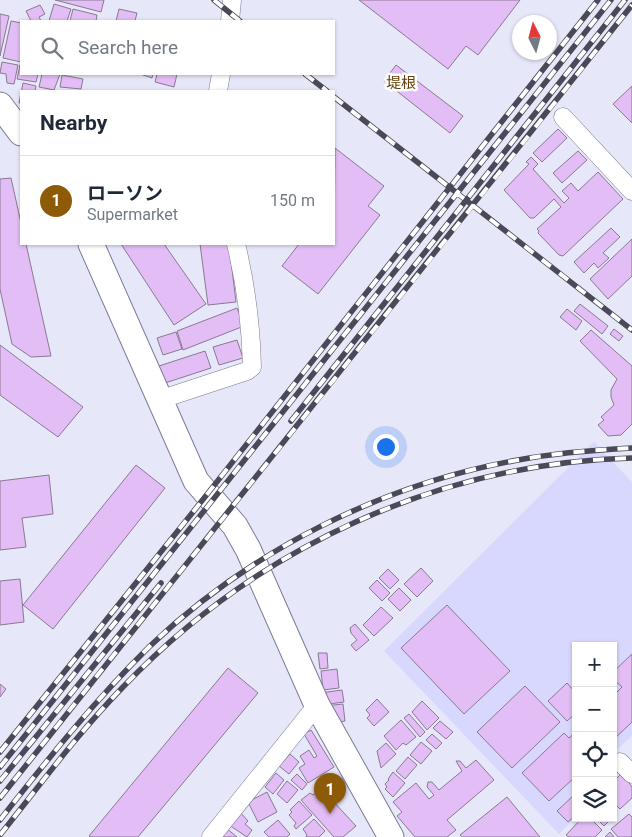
<!DOCTYPE html>
<html lang="en">
<head>
<meta charset="utf-8">
<style>
  body { margin:0; font-family:Roboto,"Noto Sans JP",sans-serif; background:#f6f6f7; color:#1f2937 }
  .controls { position:absolute; right:15px; bottom:15px; display:grid; overflow:hidden; border-radius:0px; box-shadow:0 1px 4px #0004 }
  .controls button { width:45px; height:45px; display:grid; place-items:center; padding:0; border:0; border-bottom:1px solid #e0e1e3; background:#fff; color:#1f2937; font:25px sans-serif }
  .compass { position:absolute; left:512px; top:15px; width:45px; height:45px; border-radius:50%; background:#fff; box-shadow:0 1px 4px #0004; rotate:354deg }
  .you { position:absolute; left:385px; top:446px; width:18px; height:18px; margin:-12px; border:4px solid #fff; border-radius:50%; background:#1a73e8; box-shadow:0 0 0 8px #1a73e833 }
  .badge { display:grid; place-items:center; width:32px; height:32px; border-radius:50%; background:#8d5a08; color:#fff; font-size:16px; font-weight:700 }
  .pin { position:absolute; translate:-50% -41px; filter:drop-shadow(0 1px 2px #0008) }
  .pin::after { content:''; position:absolute; top:26px; width:18px; height:15px; background:inherit; clip-path:polygon(0 0,100% 0,50% 100%) }
  .list { margin:0; padding:0; list-style:none }
  h2 { display:flex; justify-content:space-between; align-items:center; height:65px; margin:0; padding:0 20px; font-size:21px }
  h2 small { font-size:16px; font-weight:400; color:#747a83 }
  .list li { display:grid; grid-template-columns:32px 1fr auto; gap:15px; align-items:center; box-sizing:border-box; height:90px; padding:0 20px; border-top:1px solid #e0e1e3 }
  .list b { display:block; font-size:19px; white-space:nowrap }
  .list p { margin:0; font-size:16px; white-space:nowrap; color:#747a83 }
  .list em { font-size:16px; font-style:normal; color:#747a83 }
  .icon { flex:none; width:28px; height:28px; fill:none; stroke:currentColor; stroke-width:2; stroke-linecap:round; stroke-linejoin:round }
  .map { position:relative; flex:none; width:632px; height:837px; overflow:hidden }
  .search { position:absolute; background:#fff; box-shadow:0 1px 4px #0004; left:20px; top:20px; width:315px; height:55px; display:flex; align-items:center; gap:12px; box-sizing:border-box; padding:0 18px; border-radius:0px; color:#747a83; font-size:19px }
  .panel { position:absolute; background:#fff; box-shadow:0 1px 4px #0004; left:20px; top:90px; width:315px; height:155px; border-radius:0px }
  .map>svg:first-child { display:block }
</style>
</head>
<body>
<div class="map">
<svg width="632" height="837" viewBox="0 0 632 837">
  <rect width="100%" height="100%" fill="#e7e7fa"/>
  <path fill="#d8d8fe" d="M594,442L632,482V736L613,753V646H576V817L559,834L384,651Z"/>
  <path fill="#e3bdf5" stroke="#8a7992" d="M55,0H104L101,12Z
    M359,0H520L478,55L466,46L448,69Z
    M54,4L71,9L67,21H49Z
    M40,5L45,14L39,17L41,21H31L26,11Z
    M73,9L97,15L96,21H70Z
    M119,9L137,13L135,21H116Z
    M0,14L9,16L0,56Z
    M11,21L21,23V62L3,58Z
    M2,62L18,65L14,84L7,83L6,74L0,73Z
    M20,65L21,74H38L36,82L17,79Z
    M396,65L463,116L450,133L384,81Z
    M42,74H60L54,90L39,87Z
    M140,74H153L152,78Z
    M157,74H177L174,87L155,82Z
    M62,75L83,79L81,89L60,87Z
    M23,83L36,86L35,91H21V103H19Z
    M632,86V123L613,104Z
    M558,129L567,138L542,162L533,153Z
    M335,148L384,186L368,206L380,215L318,294L282,266L299,244H334Z
    M578,151L587,160L562,183L553,173Z
    M531,157L538,164L533,169L564,203L569,198L562,191L571,183L578,191L598,172L623,199L563,256L559,255L538,233L539,231L537,229L561,207L554,199L534,218H530L504,190L529,164L526,162Z
    M11,178L21,223V244H26L51,356L31,357L12,344L0,289V179Z
    M611,228L620,237L603,253L609,258L598,268L594,263L584,273L574,262Z
    M632,239V276L608,299L590,279Z
    M121,244H164L206,304L174,325Z
    M200,244H229L236,302L208,305Z
    M580,304L608,326L602,334L574,311Z
    M237,308L244,326L183,350L177,331Z
    M567,309L582,321L576,330L560,317Z
    M614,329L623,336L619,341L610,334Z
    M591,330L632,366V424L621,435L608,436L598,425L604,420L601,417L614,405L611,397V390L617,379L580,341Z
    M176,332L182,349L163,355L157,338Z
    M237,340L243,358L219,365L213,347Z
    M0,345L83,407L58,437L0,395Z
    M205,351L211,368L165,383L159,366Z
    M136,465L165,488L53,629L23,605Z
    M49,475L53,514L22,518L26,547L0,550V481Z
    M421,568L433,581L417,597L404,584Z
    M388,569L399,580L390,589L379,578Z
    M20,579L24,622L0,625V581Z
    M377,580L390,593L382,601L369,588Z
    M399,588L411,600L400,611L388,599Z
    M447,605L510,671L464,714L401,648Z
    M381,607L393,618L374,636L363,625Z
    M355,624L369,640L356,651L351,645L357,640L351,633L350,628Z
    M318,653H327L328,668L320,669Z
    M632,654V722L613,740V696L622,687L613,679V672Z
    M228,668L258,693L138,837H91L89,836Z
    M337,669L339,688L323,690L321,671Z
    M567,683L576,693V713L567,721L548,701Z
    M0,684L6,689L0,697Z
    M525,686L560,722L512,768L477,732Z
    M342,690L344,702L322,705L320,693Z
    M377,699L389,712L374,726L367,718L370,715L366,710Z
    M422,701L439,718L427,730L412,712Z
    M343,704L345,721L334,723L324,706Z
    M409,714L425,732L420,737L404,718Z
    M401,720L416,737L406,745L403,743L396,750L384,736Z
    M440,721L453,732L446,739L433,728Z
    M311,730L334,767L308,783L299,768L305,764L300,756L309,750L314,758L317,756L304,734Z
    M576,732V776L549,801L522,773L564,733L569,738Z
    M432,734L442,743L436,749L426,740Z
    M421,742L432,751L421,764L410,755Z
    M386,743L396,754L381,768L377,751Z
    M290,754L299,762L289,774L279,766Z
    M408,757L417,765L405,779L396,771Z
    M476,760L494,780L447,820L456,830L447,837H415L397,816L402,812L393,802L416,783L429,799L434,795L427,787L428,782H432L439,790L462,771L456,761H460L466,768Z
    M393,772L405,783L393,797L385,789L387,787L385,784L389,780L388,779Z
    M276,773L284,780L273,794L265,787Z
    M622,773L632,787V798L620,809L613,802V782Z
    M297,774L307,784L302,790L291,780Z
    M287,781L298,790L287,803L277,794Z
    M321,788L356,826L343,837H334L301,800L310,793L313,795Z
    M267,792L277,812L258,822L248,802Z
    M574,795L576,815L568,822L557,811Z
    M507,797L540,837H462L460,835Z
    M299,801L312,815L296,829L294,826L296,823L289,815L292,812L290,810Z
    M240,812L248,821L245,824L252,830L247,837L229,825Z
    M629,814L632,817V837H618L611,829Z
    M582,818H590L602,830L595,837H569L566,835Z
    M596,818H612L604,826Z
    M314,819L325,831L319,837H306L307,835L303,829Z
    M278,820L290,834L287,837H269L264,832Z
    M226,828L237,837H224L221,835Z
    M610,832L614,837H605Z"/>
  <g fill="none" stroke-linecap="round" stroke-linejoin="round">
    <g stroke="#7c7b97" stroke-width="19">
      <path id="street" d="M230,21L232,0
        M218,91L221,74
        M563,117L632,191
        M162,399L247,371L252,367C251,325 246,285 236,244
        M620,762L632,774
        M211,837L317,705"/>
    </g>
    <g stroke="#7c7b97" stroke-width="27">
      <path id="secondary" d="M0,105L21,133
        M91,244L196,481L235,526L248,549L317,705L391,837"/>
    </g>
    <use href="#street" stroke="#fff" stroke-width="18"/>
    <use href="#secondary" stroke="#fff" stroke-width="25"/>
    <g stroke="#4a4957" stroke-width="5.5">
      <path id="rail" d="M214,0L240,21
        M305,74L327,91
        M334,97L632,330
        M291,421L625,0
        M0,752L197,507L598,0
        M0,767L611,0
        M0,781L161,583
        M0,798C210,533 423,270 632,5
        M0,820C47,760 95,700 150,646C250,551 382,484 518,460C555,453 594,450 632,448
        M0,835C40,785 78,733 123,687C256,548 439,463 632,458"/>
    </g>
    <use href="#rail" stroke="#fff" stroke-width="4" stroke-dasharray="11" stroke-linecap="butt"/>
  </g>
  <g text-anchor="middle" stroke-width="5" stroke-linejoin="round" paint-order="stroke">
    <g font-size="15" fill="#613e09" stroke="#fff">
      <text x="401" y="88">堤根</text>
    </g>
  </g>
</svg>
<div class="controls">
<button>+</button>
<button>−</button>
<button><svg class="icon" aria-label="locate" viewBox="0 0 24 24"><circle cx="12" cy="12" r="6"/><path d="M12 2v4M12 18v4M2 12h4M18 12h4"/></svg></button>
<button><svg class="icon" aria-label="layers" viewBox="0 0 24 24"><path d="M12 4l9 5-9 5-9-5zM3 14l9 5 9-5"/></svg></button>
</div>
<svg class="compass" viewBox="-18 -18 36 36"><path d="M0-13l5 13h-10z" fill="#e53935"/><path d="M0 13l5-13h-10z" fill="#747a83"/></svg>
<div class="you"></div>
<div class="pin badge" style="left:330px;top:814px">1</div>
<div class="search"><svg class="icon" aria-label="search" viewBox="0 0 24 24"><circle cx="10" cy="10" r="6"/><path d="M15 15l6 6"/></svg>Search here</div>
<section class="panel">
<h2>Nearby<small></small></h2>
<ul class="list">
<li><span class="badge">1</span><div><b>ローソン</b><p>Supermarket</p></div><em>150 m</em></li>
</ul>
</section>
</div>
</body>
</html>
